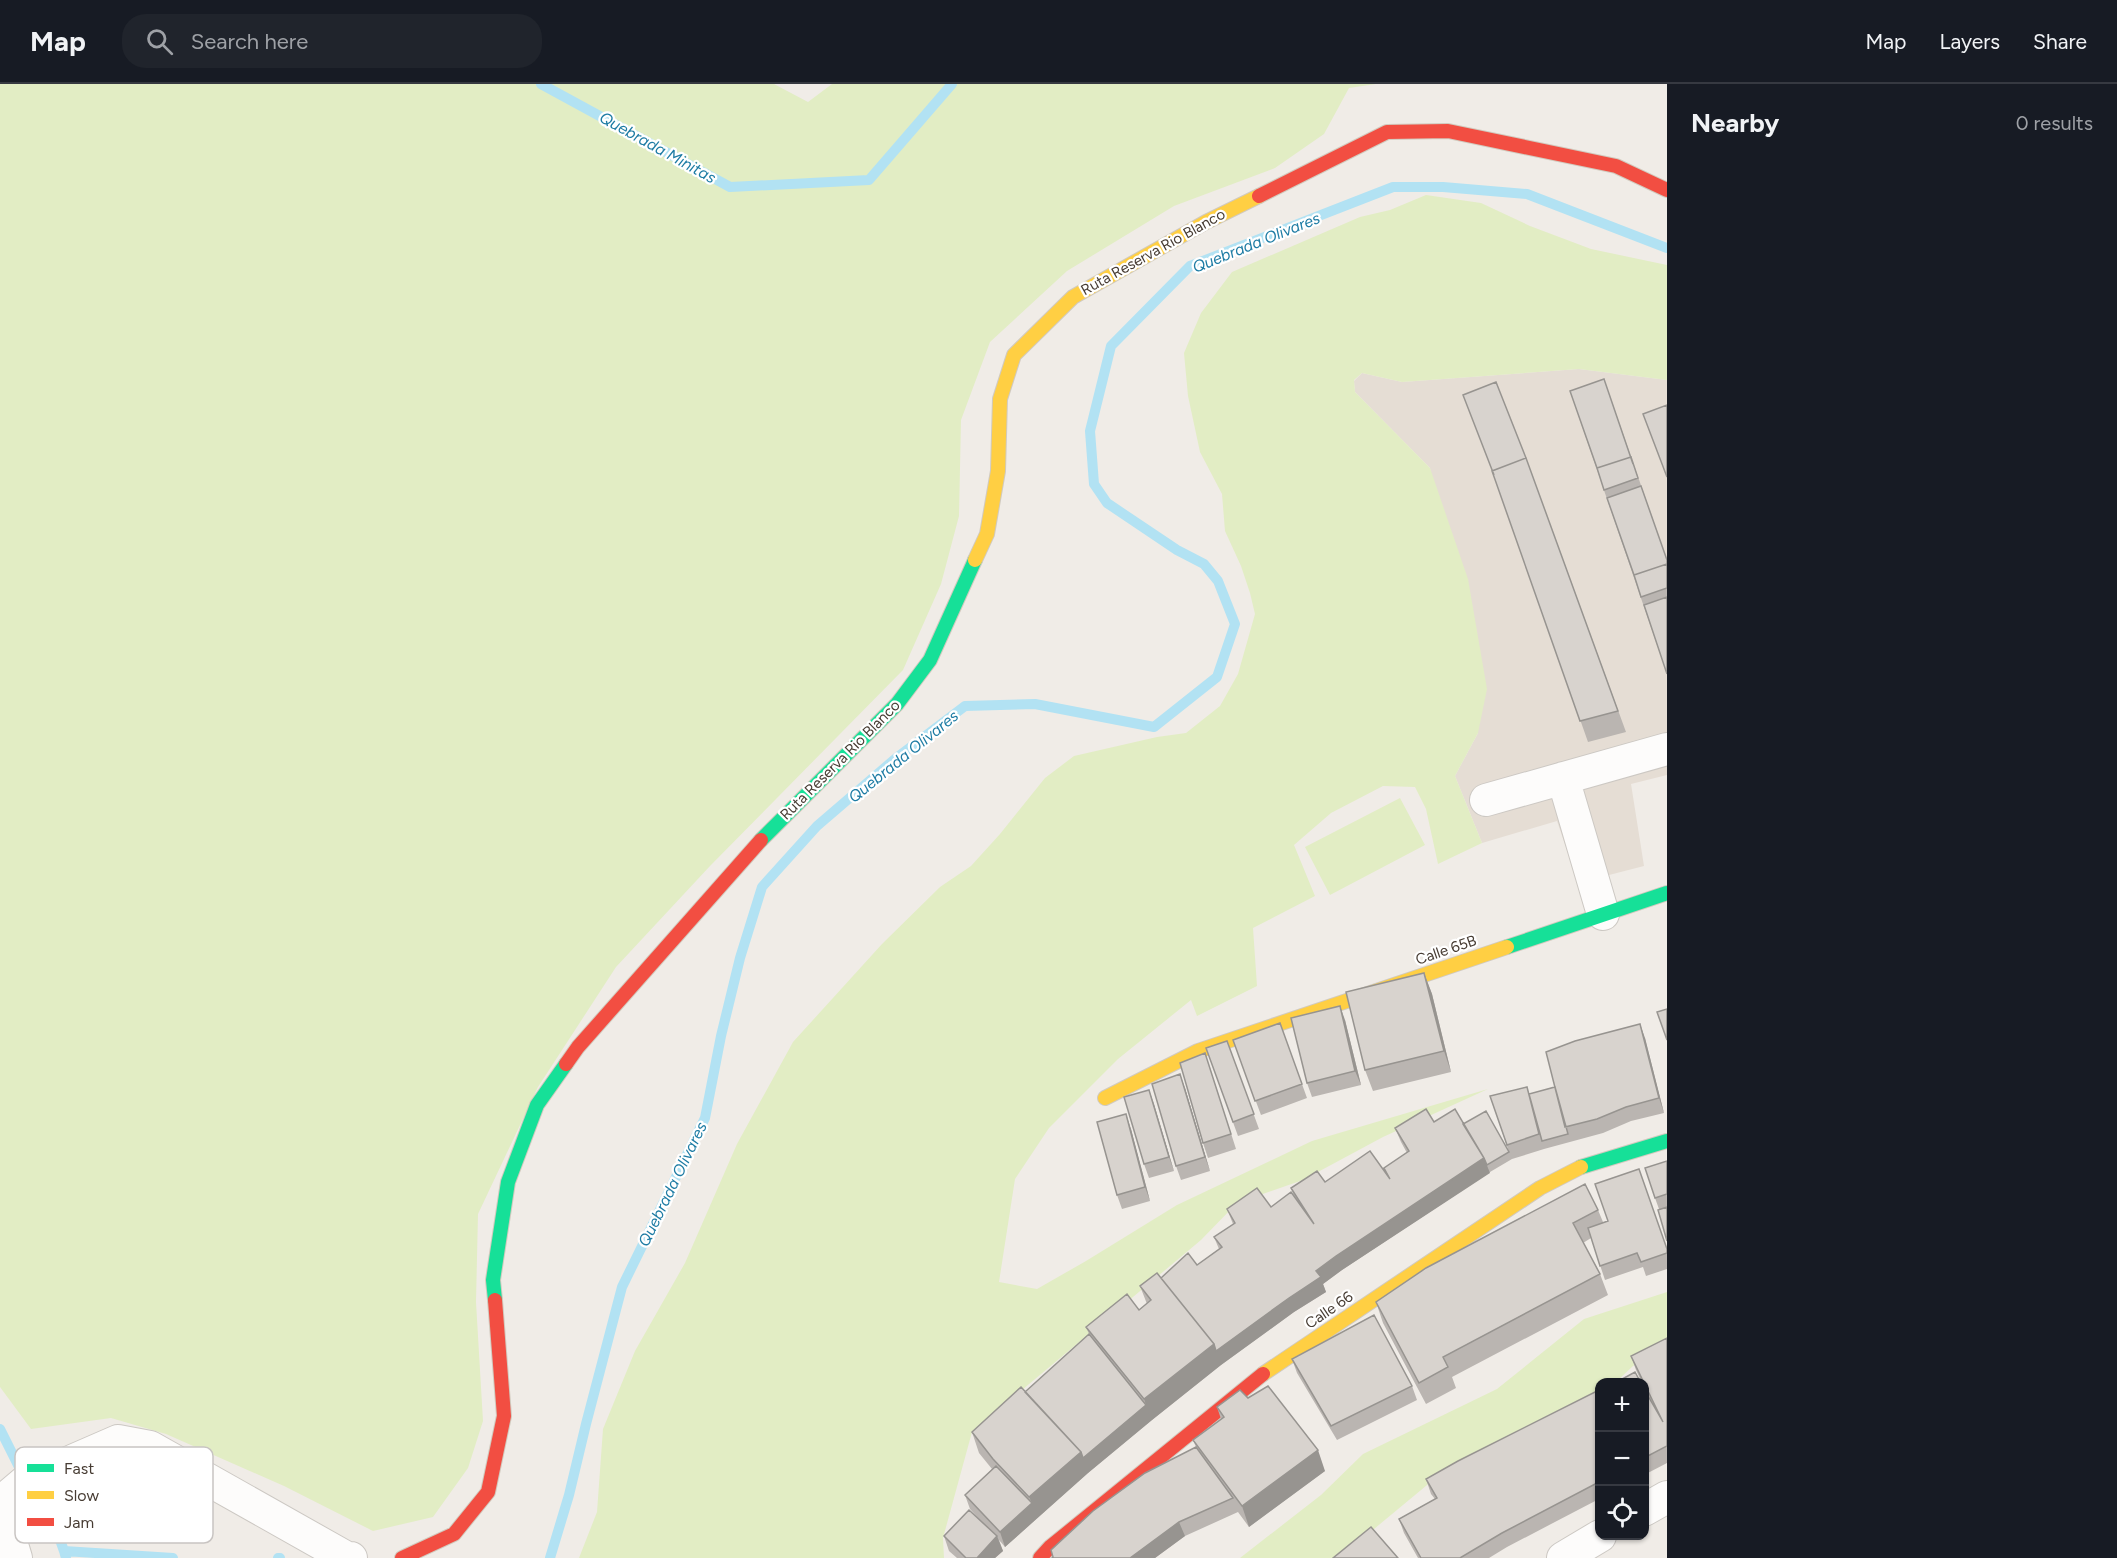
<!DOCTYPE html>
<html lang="en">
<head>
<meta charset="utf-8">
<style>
  body { margin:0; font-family:Figtree,sans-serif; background:#20242c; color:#f1f3f6 }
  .controls { position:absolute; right:18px; bottom:18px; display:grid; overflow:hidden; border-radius:12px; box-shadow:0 2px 4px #0004 }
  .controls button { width:54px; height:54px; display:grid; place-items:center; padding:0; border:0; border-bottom:2px solid #363941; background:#171b24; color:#f1f3f6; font:30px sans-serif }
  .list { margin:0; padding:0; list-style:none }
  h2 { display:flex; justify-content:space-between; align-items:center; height:78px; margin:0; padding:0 24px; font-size:26px }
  h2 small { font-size:20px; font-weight:400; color:#9ea1a6 }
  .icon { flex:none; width:33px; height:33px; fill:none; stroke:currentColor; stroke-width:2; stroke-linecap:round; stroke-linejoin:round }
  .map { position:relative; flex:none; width:1667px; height:1474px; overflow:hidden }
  header { display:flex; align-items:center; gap:36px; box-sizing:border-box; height:84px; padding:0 30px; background:#171b24; border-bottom:2px solid #363941 }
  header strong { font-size:28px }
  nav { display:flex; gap:33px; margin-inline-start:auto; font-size:21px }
  .search { width:420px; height:54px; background:#20242c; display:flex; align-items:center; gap:15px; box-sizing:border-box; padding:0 21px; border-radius:24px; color:#9ea1a6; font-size:22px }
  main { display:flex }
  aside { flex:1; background:#171b24 }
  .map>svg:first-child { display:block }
</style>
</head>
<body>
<header>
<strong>Map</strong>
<div class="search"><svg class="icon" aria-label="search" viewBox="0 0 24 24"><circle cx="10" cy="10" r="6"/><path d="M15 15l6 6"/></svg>Search here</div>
<nav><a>Map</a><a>Layers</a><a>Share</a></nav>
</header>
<main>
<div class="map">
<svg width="1667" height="1474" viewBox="0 0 1667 1474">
  <rect width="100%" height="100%" fill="#f0ece7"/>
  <path fill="#e5ddd4" d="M1579,285L1667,296V691L1631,700L1644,782L1578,799L1557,737L1482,759L1455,692L1478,649L1430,384L1355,308L1354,297L1362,289L1402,298Z"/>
  <path fill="#e2edc4" d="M0,0H774L808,18L832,0H1376L1349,4L1324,50L1275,84L1174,122L1067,187L990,258L961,336L959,432L941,500L903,586L710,782L616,883L538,1003L478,1130L476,1218L483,1337L468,1384L433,1433L373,1447L284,1402L166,1350L111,1334L31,1345L0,1303Z
    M1426,111L1481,119L1530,142L1591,165L1667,181V296L1579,285L1402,298L1362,289L1354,296L1355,308L1430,384L1468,495L1487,605L1478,649L1455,692L1482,759L1438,780L1426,725L1415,703L1383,702L1331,729L1294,761L1315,812L1253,844L1257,902L1197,932L1191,916L1118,975L1049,1044L1015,1095L999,1198L1037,1205L1086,1177L1177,1121L1312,1057L1488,1005L1383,1053L1303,1096L1237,1119L1201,1156L972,1348L943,1454L944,1474H579L597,1428L603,1345L635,1267L685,1179L737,1060L793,958L882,860L940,803L971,782L1000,750L1045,694L1074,672L1157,653L1186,649L1220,622L1238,590L1255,530L1250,509L1241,482L1225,447L1222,410L1200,368L1188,312L1184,269L1201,229L1232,188L1360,133L1390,126Z
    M1400,714L1425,761L1330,811L1305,763Z
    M1667,1208V1260L1633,1282L1616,1298H1600L1599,1314L1444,1387L1339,1474H1240L1321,1411L1363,1370L1497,1305L1584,1235Z"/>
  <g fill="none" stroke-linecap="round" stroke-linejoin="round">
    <path stroke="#b2e2f3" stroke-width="10" d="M541,0L730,103L869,96L952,0
      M0,1345L26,1397L53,1436L64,1467
      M66,1474L64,1467L173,1474
      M278,1474H280
      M550,1474L569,1411L586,1340L622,1203L705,1034L721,952L740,874L762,803L817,742L895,675L965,622L1035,620L1154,643L1217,593L1235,540L1218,497L1204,480L1177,466L1107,419L1094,400L1090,347L1111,262L1190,182L1393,103H1443L1527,110L1667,164"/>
    <g stroke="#ccc8c3" stroke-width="34">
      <path id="street" d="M1563,694L1603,830
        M1486,716L1667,665
        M0,1419L26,1397L118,1357L150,1363L347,1474H351
        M0,1421L16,1474
        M1644,1426L1667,1413
        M1563,1474L1600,1452"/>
    </g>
    <g stroke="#d1cabe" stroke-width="16">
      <path id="fast" d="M761,756L897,620L930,576L975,476
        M1507,863L1667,809
        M1581,1083L1667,1057
        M495,1216L493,1196L508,1098L537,1021L566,980"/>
    </g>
    <g stroke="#d1cabe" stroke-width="16">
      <path id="slow" d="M975,476L987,450L998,387L1000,315L1014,271L1073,213L1206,138L1259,112
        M1105,1014L1198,967L1507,863
        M1263,1290L1540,1104L1581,1083"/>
    </g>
    <g stroke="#d1cabe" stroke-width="16">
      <path id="jam" d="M1259,112L1387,48L1448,47L1616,82L1667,106
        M566,980L578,963L761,756
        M402,1474L454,1450L488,1408L504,1332L495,1216
        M1040,1474L1050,1463L1263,1290"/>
    </g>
    <use href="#street" stroke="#fdfcfb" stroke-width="32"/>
    <use href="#fast" stroke="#16e098" stroke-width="14"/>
    <use href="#slow" stroke="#ffcf43" stroke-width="14"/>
    <use href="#jam" stroke="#f24e42" stroke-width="14"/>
  </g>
  <path fill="#bab5b1" d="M1604,295L1667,476V590L1570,307Z
    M1526,374L1626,648L1588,658L1497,400Z
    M1424,889L1432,910L1451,988L1373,1007L1365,986Z
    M1345,936L1361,1001L1312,1013L1307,999Z
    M1280,939L1307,1014L1261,1031L1233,956Z
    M1645,954L1664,1029L1631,1037L1603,1049L1544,1065L1512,1075L1490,1088L1342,1186L1323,1200L1326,1208L1294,1228L1221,1281L1152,1336L1088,1389L1005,1463L999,1456L1003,1467L995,1474H957L949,1467L944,1452L979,1435L970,1425L965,1411L992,1385L979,1369L972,1348L1025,1308L1089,1250L1086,1243L1139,1226L1147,1220L1140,1202L1197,1181L1219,1165L1214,1153L1233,1140L1227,1125L1271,1123L1294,1113L1291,1104L1325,1098L1386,1090L1384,1084L1407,1069L1401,1058L1395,1044L1434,1038L1463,1040L1509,1068L1490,1012L1527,1003L1529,1010L1555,1003Z
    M1227,957L1259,1045L1238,1052L1206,964Z
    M1210,984L1236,1065L1208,1074L1203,1059Z
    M1185,1004L1210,1087L1181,1096L1176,1082Z
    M1149,1006L1174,1087L1149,1094L1144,1080Z
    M1131,1045L1150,1117L1122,1125L1117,1111Z
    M1667,1077V1157L1659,1125L1655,1114Z
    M1598,1126L1603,1138L1667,1165V1185L1646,1192L1643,1183L1605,1196L1591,1154L1583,1159L1600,1190L1608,1211L1452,1293L1456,1304L1426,1320L1383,1239L1376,1218Z
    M1667,1254V1379L1644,1391V1305L1651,1316L1644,1303V1299H1642L1636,1286L1631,1272Z
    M1292,1275L1412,1302L1417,1316L1337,1356L1297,1289Z
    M1599,1306V1415L1507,1463L1489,1474H1418L1404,1449L1399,1435L1435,1415L1431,1410L1426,1395Z
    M1217,1323L1325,1387L1249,1443L1238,1428L1185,1452L1155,1474H1052L1196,1363L1193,1356L1221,1335Z"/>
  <path fill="#979490" d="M1424,889L1432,910L1451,988L1444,967Z
    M1340,922L1345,936L1361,1001L1355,987Z
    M1640,940L1645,954L1664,1029L1659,1014Z
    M1180,990L1185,1004L1210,1087L1205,1073Z
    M1149,1006L1154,1020L1174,1087L1169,1073Z
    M1126,1030L1131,1045L1150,1117L1145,1103Z
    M1484,1074L1490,1089L1342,1186L1323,1200L1326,1208L1294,1228L1221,1281L1152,1336L1088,1389L1005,1463L1000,1448L1032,1419L1029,1413L1081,1368L1146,1321L1144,1315L1214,1260L1336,1172Z
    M1318,1366L1325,1387L1249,1443L1242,1422Z
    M1179,1438L1185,1452L1155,1474H1130Z
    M997,1452L1003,1467L995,1474H977Z"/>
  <path fill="#d8d3ce" stroke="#979490" stroke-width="1.5" d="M1604,295L1633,380L1631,373L1597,384L1570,307Z
    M1496,298L1526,374L1492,387L1494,391L1463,311Z
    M1667,321V393L1643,330Z
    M1631,373L1638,394L1604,406L1597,384Z
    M1526,374L1618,627L1580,637L1492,387Z
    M1641,402L1667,476V480L1634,491L1607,414Z
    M1667,480V504L1641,513L1634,491Z
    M1667,513V590L1644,521Z
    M1424,889L1444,967L1365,986L1346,908Z
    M1340,922L1355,987L1307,999L1291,934Z
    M1667,925V956L1657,928Z
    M1280,939L1302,1000L1255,1017L1233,956Z
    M1640,940L1659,1014L1626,1023L1597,1035L1565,1043L1546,968L1575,957Z
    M1227,957L1254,1030L1233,1038L1206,964Z
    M1205,969L1231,1050L1203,1059L1180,979Z
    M1180,990L1205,1073L1176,1082L1152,1000Z
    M1527,1003L1539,1050L1507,1061L1490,1012Z
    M1555,1003L1568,1050L1542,1057L1529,1010Z
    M1149,1006L1169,1073L1144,1080L1124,1013Z
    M1426,1025L1434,1038L1455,1025L1484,1074L1336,1172L1316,1187L1321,1193L1289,1214L1216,1267L1214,1260L1161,1194L1188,1169L1197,1181L1222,1163L1214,1153L1235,1139L1227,1125L1257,1104L1271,1123L1291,1108L1314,1140L1291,1104L1317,1087L1325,1098L1370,1067L1390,1095L1384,1084L1409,1067L1395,1044Z
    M1486,1027L1509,1068L1487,1081L1484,1074L1463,1040Z
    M1126,1030L1145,1103L1117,1111L1097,1038Z
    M1667,1077V1110L1655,1114L1645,1084Z
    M1639,1085L1667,1165V1169L1641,1178L1637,1169L1600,1182L1588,1144L1608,1137L1595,1100Z
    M1585,1100L1598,1126L1573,1139L1600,1190L1443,1273L1448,1283L1419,1299L1376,1218L1426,1184Z
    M1667,1123V1157L1658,1126Z
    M1157,1189L1214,1260L1144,1315L1086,1243L1127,1210L1139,1226L1151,1216L1140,1202Z
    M1374,1231L1412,1302L1331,1342L1292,1275Z
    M1089,1250L1146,1321L1083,1374L1081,1368L1025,1308Z
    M1667,1254V1362L1644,1374V1305L1663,1338L1631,1272Z
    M1635,1288L1641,1299H1615Z
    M1268,1302L1318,1366L1242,1422L1193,1356L1224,1333L1217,1323L1240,1306L1248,1314Z
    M1021,1303L1081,1368L1029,1413L993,1375L972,1348Z
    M1599,1306V1398L1502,1449L1460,1474H1421L1399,1435L1437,1414L1426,1395L1458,1377Z
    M1196,1363L1233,1414L1179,1438L1130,1474H1052L1053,1473L1051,1466L1093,1427L1145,1389Z
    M996,1382L1032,1419L1000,1448L965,1411Z
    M969,1426L997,1452L977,1474H966L944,1452Z
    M1371,1443L1398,1474H1333Z"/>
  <g text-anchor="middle" stroke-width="4.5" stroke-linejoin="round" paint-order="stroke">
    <g font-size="15" fill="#473c33" stroke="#fff">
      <text transform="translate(1153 168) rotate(-29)" y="5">Ruta Reserva Rio Blanco</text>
      <text transform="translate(840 676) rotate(-45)" y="5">Ruta Reserva Rio Blanco</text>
      <text transform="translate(1446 866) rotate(-19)" y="5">Calle 65B</text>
      <text transform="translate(1329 1226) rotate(-34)" y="5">Calle 66</text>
    </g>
    <g font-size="16" font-style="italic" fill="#1e7ca4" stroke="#fff">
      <text transform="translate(658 63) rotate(29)" y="6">Quebrada Minitas</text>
      <text transform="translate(1256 158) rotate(-22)" y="6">Quebrada Olivares</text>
      <text transform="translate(903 672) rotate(-39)" y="6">Quebrada Olivares</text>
      <text transform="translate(672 1100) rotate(-64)" y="6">Quebrada Olivares</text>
    </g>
  </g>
  <rect x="15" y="1363" width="198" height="96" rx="9" fill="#fff" stroke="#c8c4c2" stroke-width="1.5"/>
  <rect x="27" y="1380" width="27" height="8" fill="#16e098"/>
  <rect x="27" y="1407" width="27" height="8" fill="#ffcf43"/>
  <rect x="27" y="1434" width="27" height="8" fill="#f24e42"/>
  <g font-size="16" fill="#473c33">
    <text x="64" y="1390">Fast</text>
    <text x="64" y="1417">Slow</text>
    <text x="64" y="1444">Jam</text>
  </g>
</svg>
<div class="controls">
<button>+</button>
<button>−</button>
<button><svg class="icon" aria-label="locate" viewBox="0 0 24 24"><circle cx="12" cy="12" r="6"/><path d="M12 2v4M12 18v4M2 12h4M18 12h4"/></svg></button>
</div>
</div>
<aside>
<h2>Nearby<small>0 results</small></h2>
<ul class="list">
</ul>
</aside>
</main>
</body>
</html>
